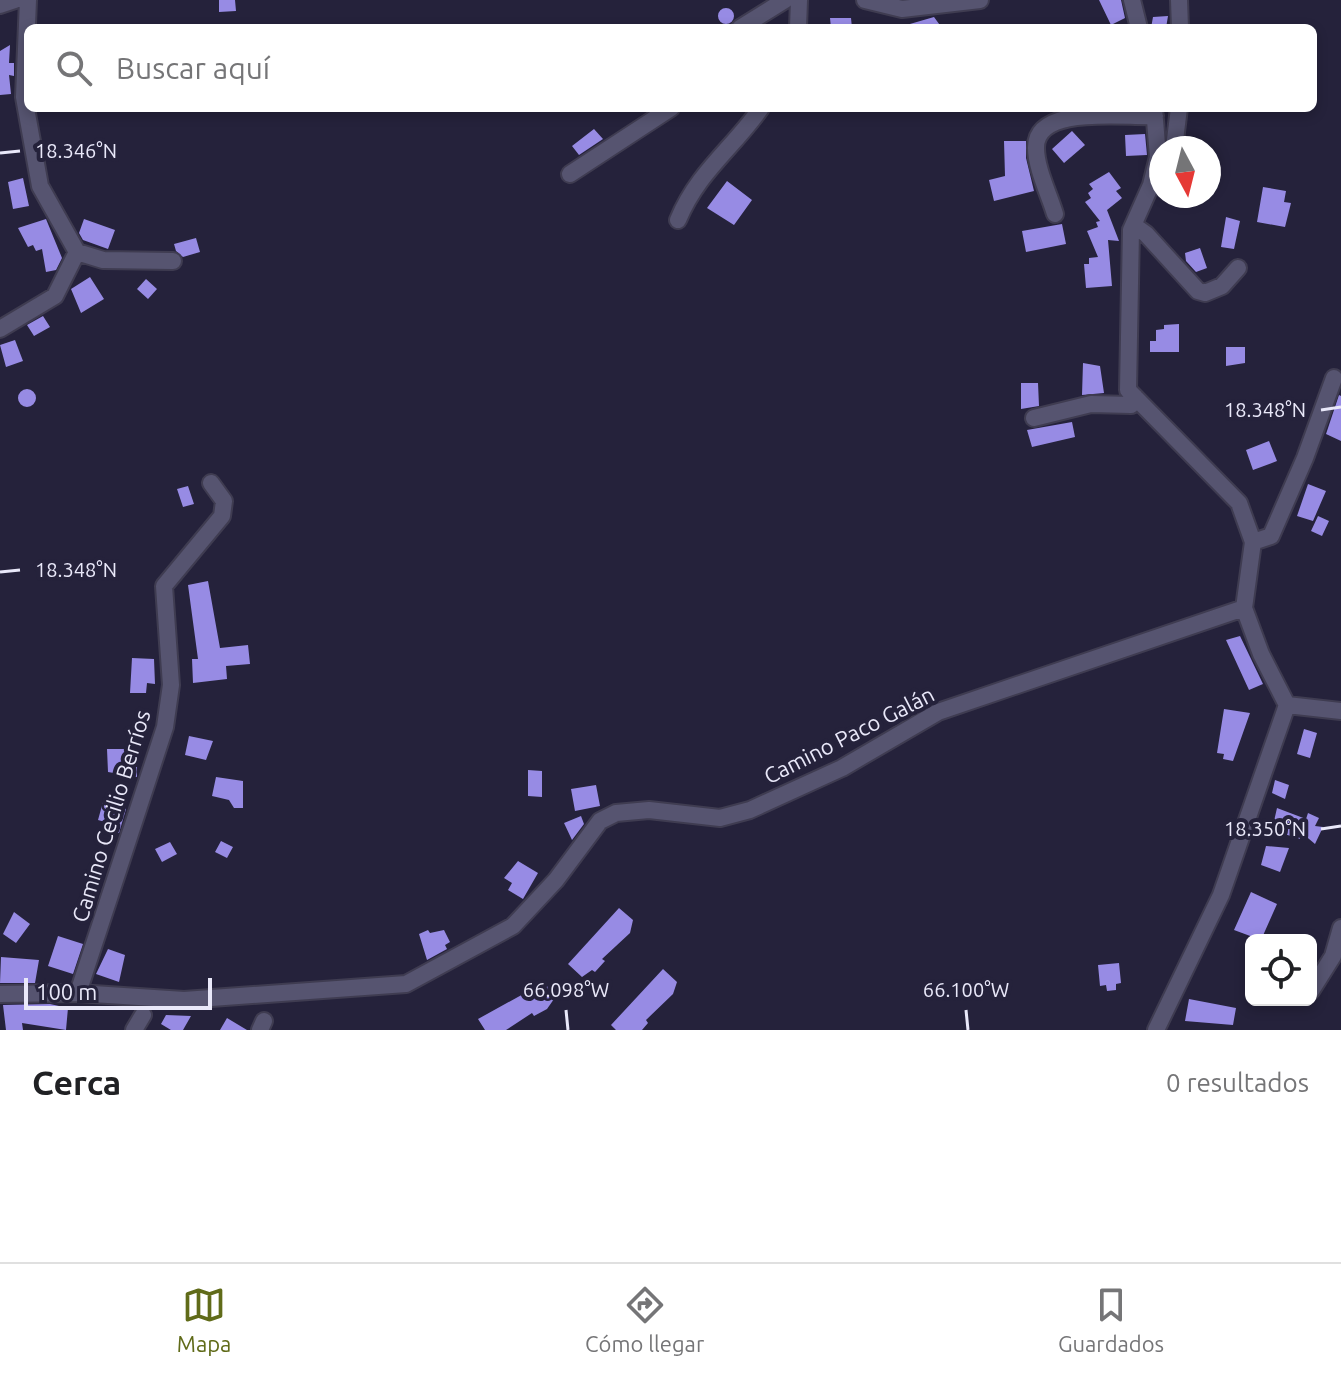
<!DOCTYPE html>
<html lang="es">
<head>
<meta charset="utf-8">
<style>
  body { margin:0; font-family:Ubuntu,sans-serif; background:#f6f6f6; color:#202124 }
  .controls { position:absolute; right:24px; bottom:24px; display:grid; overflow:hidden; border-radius:12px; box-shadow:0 4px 12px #0003 }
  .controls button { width:72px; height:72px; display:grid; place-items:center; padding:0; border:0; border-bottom:2px solid #e0e0e0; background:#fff; color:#202124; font:40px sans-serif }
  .compass { position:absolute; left:1149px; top:136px; width:72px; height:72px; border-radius:50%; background:#fff; box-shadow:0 4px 12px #0003; rotate:173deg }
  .scale { position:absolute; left:24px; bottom:20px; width:188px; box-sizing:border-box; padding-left:8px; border:4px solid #e9e8f9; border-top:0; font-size:22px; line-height:28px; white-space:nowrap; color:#e9e8f9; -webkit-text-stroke:6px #25223b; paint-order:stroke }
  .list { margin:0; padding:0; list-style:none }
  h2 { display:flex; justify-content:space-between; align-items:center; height:104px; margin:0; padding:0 32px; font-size:34px }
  h2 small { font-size:26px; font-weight:400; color:#757577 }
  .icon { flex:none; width:44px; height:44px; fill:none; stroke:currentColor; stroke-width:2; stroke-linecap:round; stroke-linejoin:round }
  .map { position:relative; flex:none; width:1341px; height:1030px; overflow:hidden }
  .search { position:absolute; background:#fff; box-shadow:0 4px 12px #0003; left:24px; right:24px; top:24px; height:88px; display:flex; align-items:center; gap:20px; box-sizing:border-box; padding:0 28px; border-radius:12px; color:#757577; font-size:30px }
  .sheet { height:232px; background:#fff }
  nav { display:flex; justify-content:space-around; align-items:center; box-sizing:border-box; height:112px; border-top:2px solid #e0e0e0; background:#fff; font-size:22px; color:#757577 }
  nav a { display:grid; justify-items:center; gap:4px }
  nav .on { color:#606b19 }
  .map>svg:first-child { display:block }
</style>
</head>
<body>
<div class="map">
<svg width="1341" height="1030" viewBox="0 0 1341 1030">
  <rect width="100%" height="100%" fill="#25223b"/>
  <path fill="#978be4" d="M219,0H235L236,11L219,12Z
    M1099,0H1121L1125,18L1111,25Z
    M718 16a8 8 0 1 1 16 0a8 8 0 1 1-16 0Z
    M1168,16L1166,28H1151L1153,17Z
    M934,17L942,28H903V26Z
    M830,18H851L852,28H831Z
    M10,45L9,63H14V76L9,75L11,94L0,95V51Z
    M594,129L603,139L579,155L572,146Z
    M1072,131L1085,145L1064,163L1052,149Z
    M1145,134L1147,155L1126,156L1125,135Z
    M1004,141H1026V158L1034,191L994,201L989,180L1005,176Z
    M1109,172L1121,188L1116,191L1122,198L1107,210L1119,241L1108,240L1112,286L1086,288L1084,264H1089V258L1098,257L1087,231L1098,227L1096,222L1100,221L1085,202L1091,198L1088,193L1093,189L1089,184Z
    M23,178L29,206L13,209L8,182Z
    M727,181L752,200L734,225L707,208Z
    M1263,187L1286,191L1284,202L1291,203L1285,227L1257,222Z
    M1226,217L1240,221L1234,249L1221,247Z
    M46,219L62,258L56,270L46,272L42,249L36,251L33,245L28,247L18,228Z
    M84,219L115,230L108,249L83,240L79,233Z
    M1062,224L1066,244L1026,252L1022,231Z
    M196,238L200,252L183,257L176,251L174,244Z
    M1200,248L1207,268L1196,272L1186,261L1185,253Z
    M90,277L104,299L81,313L71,289Z
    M146,279L157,289L148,299L137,289Z
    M43,316L50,327L34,336L27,325Z
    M1179,324V352H1150V341H1156V330L1164,329V325Z
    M15,340L23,361L6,367L0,345Z
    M1226,347H1245V363L1226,366Z
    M1083,363L1100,366L1104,393L1082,395Z
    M1021,383H1038L1039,406L1021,409Z
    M18 398a9 9 0 1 1 18 0a9 9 0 1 1-18 0Z
    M1339,395L1341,396V441L1326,434Z
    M1072,422L1075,437L1032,447L1027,430Z
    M1269,441L1277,461L1253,470L1246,450Z
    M1308,484L1326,491L1313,521L1297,516Z
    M188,486L194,504L183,507L177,489Z
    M1318,516L1329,521L1322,536L1311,531Z
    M208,581L220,648L248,645L250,664L226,666L227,679L193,683L192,659H198L188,585Z
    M1240,636L1263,684L1249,690L1226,640Z
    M132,658L154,659L155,684L147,683L146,693H130Z
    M1224,709L1250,713L1233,761L1223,759L1224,754L1217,753Z
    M1304,729L1317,733L1310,758L1297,754Z
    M189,736L213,741L206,760L185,755Z
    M107,749H137V777L108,772Z
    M528,770L542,771V797L528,796Z
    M216,777L243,781V808H234L229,800L212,796Z
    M1275,780L1289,785L1285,799L1272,793Z
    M596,785L600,806L575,811L571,789Z
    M103,802L126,809L119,833L103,828L105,822L98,820Z
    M1277,808L1306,819L1308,813L1319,818L1315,826L1323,827L1315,844L1302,833L1300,839L1272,830Z
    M581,816L584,824L572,840L564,823Z
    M221,841L233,847L227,858L215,852Z
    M170,842L177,854L162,862L155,849Z
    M1266,846L1289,848L1280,872L1261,865Z
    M518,861L538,873L523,899L508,890L512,883L504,878Z
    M1251,892L1277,904L1261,940L1234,930Z
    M619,908L633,920L630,933L602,959L605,961L595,972L592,970L582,977L568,964Z
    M14,912L30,924L16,943L3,934Z
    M428,930L430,933L444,930L450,942L445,945L447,949L427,960L419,934Z
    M58,936L83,944L73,974L48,966Z
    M108,949L125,955L119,982L96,974Z
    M1,957L39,960L35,983H0Z
    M1119,963L1121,983L1116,984V990L1107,991L1106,985L1100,986L1098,965Z
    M663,969L677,982L673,994L646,1020L648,1023L642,1030H616L611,1025Z
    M545,982L554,999L547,1009L534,1016L532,1013L506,1030H485L478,1019Z
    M1189,999L1236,1008L1233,1025L1185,1021Z
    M50,1004L68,1008L66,1030L22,1023L23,1030H6L3,1005Z
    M166,1015L191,1016L183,1030H171L161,1024Z
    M227,1018L247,1030H220Z"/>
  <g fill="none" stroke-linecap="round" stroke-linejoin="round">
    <g stroke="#3f3c51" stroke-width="20">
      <path id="minor" d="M28,0L24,97L40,186L77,252L103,260L173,261
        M865,0L902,9L980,0
        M1132,0L1139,28
        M1179,0L1180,28
        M0,5L15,0
        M740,28L785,0
        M798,28L799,0
        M1154,108L1158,157L1151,185L1131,230L1128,390L1239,503L1253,542L1244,608L1261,654L1287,705L1221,895L1156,1030
        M1174,148L1179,108
        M570,174L671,108
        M1055,214C1049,194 1036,168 1036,148C1035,104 1125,118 1155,116
        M678,220C698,172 732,149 761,108
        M1131,230L1139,229L1146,234L1198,291L1205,293L1222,286L1238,268
        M0,329L55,296L77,252
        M1034,418L1091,404L1131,405L1135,397
        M1253,542L1271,536L1305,458L1334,378
        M1287,705L1341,711
        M1311,991L1333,956L1341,928
        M78,993L165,727L171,685L164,586L222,516L224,501L211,483
        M0,994L78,993L184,1000L406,984L513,926L556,880L600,821L616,813L649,810L720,818L750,810L842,768L938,712L1244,608
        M134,1030L143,1015
        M260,1030L264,1021"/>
    </g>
    <use href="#minor" stroke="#565470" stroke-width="16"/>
  </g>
  <path fill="none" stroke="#e9e8f9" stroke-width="3" d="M0,153L20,151M1321,410L1341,407M0,572L20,570M1321,829L1341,826M566,1010L568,1030M966,1010L968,1030"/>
  <g text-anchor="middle" stroke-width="8" stroke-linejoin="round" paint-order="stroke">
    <g font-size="22" fill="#e9e8f9" stroke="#25223b">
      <text transform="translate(849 735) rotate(-27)" y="8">Camino Paco Galán</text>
      <text transform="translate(111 816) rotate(-73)" y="8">Camino Cecilio Berríos</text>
    </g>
  </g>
  <g font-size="20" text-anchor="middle" fill="#e9e8f9" stroke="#25223b" stroke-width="8" stroke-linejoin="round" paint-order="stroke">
    <text x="76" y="158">18.346°N</text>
    <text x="1265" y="417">18.348°N</text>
    <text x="76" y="577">18.348°N</text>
    <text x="1265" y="836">18.350°N</text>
    <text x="566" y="997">66.098°W</text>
    <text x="966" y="997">66.100°W</text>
  </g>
</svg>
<div class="controls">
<button><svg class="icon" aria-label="locate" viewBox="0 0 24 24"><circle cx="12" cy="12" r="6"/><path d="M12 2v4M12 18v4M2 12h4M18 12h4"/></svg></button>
</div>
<svg class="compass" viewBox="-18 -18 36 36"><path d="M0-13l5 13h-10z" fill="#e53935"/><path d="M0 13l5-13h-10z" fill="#757577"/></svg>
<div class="scale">100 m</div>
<div class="search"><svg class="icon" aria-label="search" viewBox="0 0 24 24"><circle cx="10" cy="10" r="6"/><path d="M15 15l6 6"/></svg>Buscar aquí</div>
</div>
<section class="sheet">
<h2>Cerca<small>0 resultados</small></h2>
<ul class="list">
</ul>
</section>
<nav>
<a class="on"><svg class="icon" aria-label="map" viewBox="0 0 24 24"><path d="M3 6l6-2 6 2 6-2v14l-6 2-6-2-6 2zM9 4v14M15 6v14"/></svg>Mapa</a>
<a><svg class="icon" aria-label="directions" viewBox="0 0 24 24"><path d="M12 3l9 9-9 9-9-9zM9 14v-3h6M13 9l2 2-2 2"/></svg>Cómo llegar</a>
<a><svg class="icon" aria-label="saved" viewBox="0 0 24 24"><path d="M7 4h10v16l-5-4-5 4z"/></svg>Guardados</a>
</nav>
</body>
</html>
